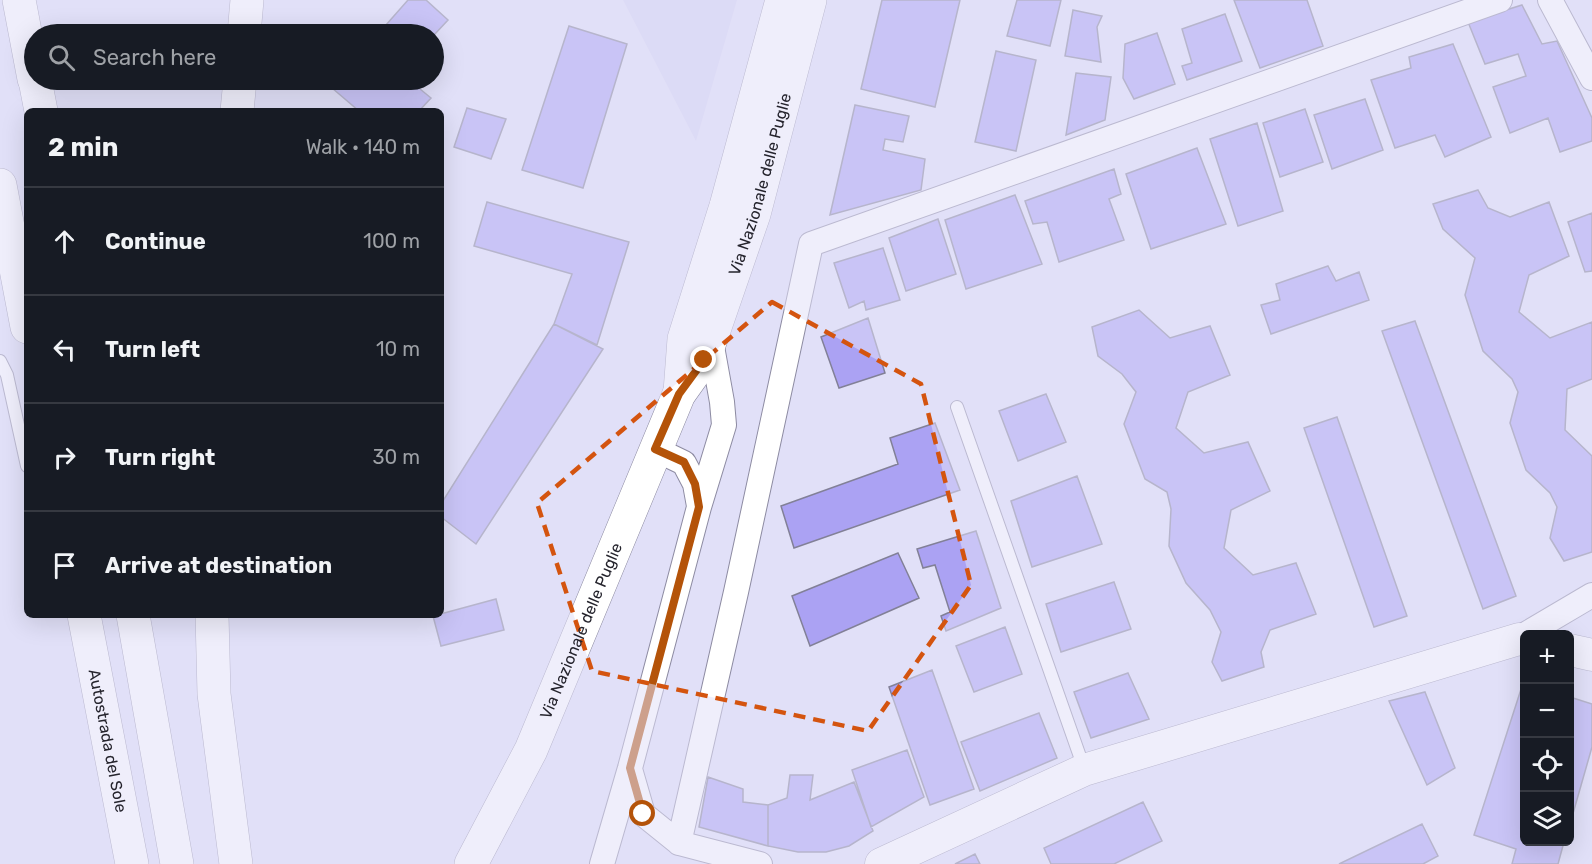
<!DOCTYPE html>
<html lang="en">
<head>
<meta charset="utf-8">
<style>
  body { margin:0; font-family:Rubik,sans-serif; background:#20242c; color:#f1f3f6 }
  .controls { position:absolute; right:18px; bottom:18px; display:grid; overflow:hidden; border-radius:9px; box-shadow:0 6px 24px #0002 }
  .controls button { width:54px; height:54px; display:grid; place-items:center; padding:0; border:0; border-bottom:2px solid #363941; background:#171b24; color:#f1f3f6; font:30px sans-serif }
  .stop { position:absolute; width:18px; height:18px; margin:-14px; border:4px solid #b45309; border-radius:50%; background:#fff }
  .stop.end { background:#b45309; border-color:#fff; box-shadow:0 2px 6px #0008 }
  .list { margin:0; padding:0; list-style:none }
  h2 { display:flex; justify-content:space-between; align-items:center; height:78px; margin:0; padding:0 24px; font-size:26px }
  h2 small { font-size:20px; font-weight:400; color:#9ea1a6 }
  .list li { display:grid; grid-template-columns:39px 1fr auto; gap:18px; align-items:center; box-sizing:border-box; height:108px; padding:0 24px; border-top:2px solid #363941 }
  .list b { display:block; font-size:22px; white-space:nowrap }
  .list em { font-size:20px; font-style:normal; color:#9ea1a6 }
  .icon { flex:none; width:33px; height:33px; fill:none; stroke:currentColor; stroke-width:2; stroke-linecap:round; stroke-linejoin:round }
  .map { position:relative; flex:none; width:1592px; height:864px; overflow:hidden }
  .search { position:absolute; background:#171b24; box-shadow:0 6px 24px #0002; left:24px; top:24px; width:420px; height:66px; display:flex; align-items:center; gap:15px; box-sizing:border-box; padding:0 21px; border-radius:33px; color:#9ea1a6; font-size:22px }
  .panel { position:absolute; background:#171b24; box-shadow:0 6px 24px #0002; left:24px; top:108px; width:420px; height:510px; border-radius:9px }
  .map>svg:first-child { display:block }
</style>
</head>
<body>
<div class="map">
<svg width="1592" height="864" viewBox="0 0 1592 864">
  <rect width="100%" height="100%" fill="#e1e0f8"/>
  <path fill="#d6d4f3" d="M623,0H737L696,141Z"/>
  <path fill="#aba2f3" stroke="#828097" stroke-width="1.5" d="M408,0H426L448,20L434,35L378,34Z
    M882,0H960L935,107L861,89Z
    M1017,0H1061L1050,46L1007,36Z
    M1234,0H1307L1323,46L1260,68Z
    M1522,5L1542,44L1557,41L1592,118V141L1560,152L1548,118L1510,133L1493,87L1526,76L1518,54L1485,64L1468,22Z
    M1073,10L1102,16L1097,27L1101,62L1065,56Z
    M1225,14L1242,61L1187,80L1182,66L1192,63L1182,29Z
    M569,26L627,44L583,188L522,170Z
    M1157,33L1175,84L1134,99L1123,78L1125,44Z
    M1453,44L1491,137L1445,157L1435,135L1395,148L1371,80L1411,68L1409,57Z
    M996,51L1036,60L1016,151L975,142Z
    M1076,73L1111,77L1105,120L1066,135Z
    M339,80H409L431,98L419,111H359L332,88Z
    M1365,99L1383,150L1332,169L1314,115Z
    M855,105L909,116L903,142L885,139L883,150L925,159L921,190L830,215Z
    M467,108L506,119L491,159L454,147Z
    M1305,109L1323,162L1280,177L1263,123Z
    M1257,123L1283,211L1238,226L1210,139Z
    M1197,148L1226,224L1151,249L1126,174Z
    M1114,169L1121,194L1109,199L1124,240L1059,262L1047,222L1033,224L1025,201Z
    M1478,190L1488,208L1510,217L1549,202L1569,256L1529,275L1519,312L1550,338L1592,322V379L1567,389L1565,430L1592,456V552L1564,561L1550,538L1557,507L1550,493L1526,470L1510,423L1518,392L1512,379L1483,351L1465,295L1475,258L1443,229L1433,204Z
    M1015,195L1042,264L966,289L945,220Z
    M487,202L629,242L597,345L554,324L572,274L474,246Z
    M1592,213V271L1585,272L1568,222Z
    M938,219L956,274L906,291L889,238Z
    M883,248L900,300L866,310L864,301L849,308L834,263Z
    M1328,266L1336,281L1359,272L1369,300L1271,334L1261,305L1280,300L1276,284Z
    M1139,310L1170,338L1210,326L1230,375L1188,392L1176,428L1204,453L1248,442L1270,491L1231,510L1224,548L1253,575L1296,563L1316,614L1270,630L1261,652L1264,667L1222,681L1212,662L1221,632L1210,610L1186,583L1169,546L1171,509L1167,492L1145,479L1124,424L1136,392L1122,374L1098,356L1092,327Z
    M868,318L885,373L839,388L821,337Z
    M1415,321L1516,596L1483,609L1382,331Z
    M554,324L603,349L476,544L441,517V504Z
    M1046,394L1066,442L1018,461L999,411Z
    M1337,417L1407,616L1374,627L1304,428Z
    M935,423L960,490L794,548L781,506L898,464L890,438Z
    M1077,476L1102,544L1032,567L1011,501Z
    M976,531L1001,608L946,631L941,616L950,612L935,565L923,568L917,549Z
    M898,553L919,598L810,646L792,596Z
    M1114,582L1131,629L1061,652L1046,604Z
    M496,599L504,630L441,646L433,616Z
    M1005,627L1022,674L974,692L956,646Z
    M932,670L974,789L930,805L889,687Z
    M1128,673L1149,719L1091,738L1074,692Z
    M1523,683L1524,842H1564L1558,864H1512L1516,849L1474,835Z
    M1425,692L1455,768L1427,785L1389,701Z
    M1570,697L1592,704V747L1570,824Z
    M1039,713L1057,758L980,791L961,742Z
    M907,750L924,797L871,827L852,770Z
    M790,775H813L810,800L854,782L873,831L849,846L826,852H798L768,846V805L787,798Z
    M708,777L743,789V802L768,805V846L699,827Z
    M1143,802L1162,841L1114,864H1051L1044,848Z
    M1422,824L1438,856L1423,864H1339Z
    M975,854L980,864H955Z"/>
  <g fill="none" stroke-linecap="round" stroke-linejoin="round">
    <g stroke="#8d8ba2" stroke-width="14">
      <path id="service" d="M0,361L7,375L27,466
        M957,407L1084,768"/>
    </g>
    <g stroke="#8d8ba2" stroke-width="26">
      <path id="minor" d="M1550,0L1592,78
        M655,449L684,463L695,484L699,506
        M1526,634L1592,595
        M630,769L643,814L679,843L760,864
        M679,843L736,592L811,244L1500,0
        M602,864L630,768L699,507L724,425L722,402L711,341"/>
    </g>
    <g stroke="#8d8ba2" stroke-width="33">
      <path id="tertiary" d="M1570,650L1592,655
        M881,864L1084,770L1519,639L1524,640"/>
    </g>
    <g stroke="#8d8ba2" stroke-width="34">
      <g id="primary">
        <path d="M680,392L684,339L726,206L782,0"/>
        <path id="s1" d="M471,864L531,750L679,394L704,359L754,214L810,0"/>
      </g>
    </g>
    <g stroke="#8d8ba2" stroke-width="34">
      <g id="motorway">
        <path d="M19,0L34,79"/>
        <path d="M244,34L247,0"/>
        <path d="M35,80L41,111"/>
        <path d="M237,111L240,80"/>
        <path d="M0,185L27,327"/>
        <path id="s2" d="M84,615L132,864"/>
        <path d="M133,615L177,864"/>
        <path d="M212,615L214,694L236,864"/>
      </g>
    </g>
    <use href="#service" stroke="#fff" stroke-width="12"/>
    <use href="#minor" stroke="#fff" stroke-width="24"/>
    <use href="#tertiary" stroke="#fff" stroke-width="32"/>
    <use href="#primary" stroke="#fff" stroke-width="33"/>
    <use href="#motorway" stroke="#fff" stroke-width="33"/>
  </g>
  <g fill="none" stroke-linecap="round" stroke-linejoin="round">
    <path stroke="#b45309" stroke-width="8" d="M643,814L630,768L699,507L695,484L684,462L655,449L679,394L704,360"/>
  </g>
  <path d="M0 0H1592V864H0ZM772,302L921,384L971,585L868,731L592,671L537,503Z" fill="#e1e0f8" fill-opacity=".55" fill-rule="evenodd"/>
  <path fill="none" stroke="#d4540f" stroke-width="4.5" stroke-dasharray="12 8" stroke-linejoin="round" d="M772,302L921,384L971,585L868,731L592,671L537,503Z"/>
  <g text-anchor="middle" stroke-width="4.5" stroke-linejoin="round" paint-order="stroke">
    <g font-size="16" fill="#25242d" stroke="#e1e0f8">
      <text dy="6" stroke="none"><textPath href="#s1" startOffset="741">Via Nazionale delle Puglie</textPath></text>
      <text dy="6" stroke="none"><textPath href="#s1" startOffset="258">Via Nazionale delle Puglie</textPath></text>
      <text dy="6" stroke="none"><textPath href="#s2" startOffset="128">Autostrada del Sole</textPath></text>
    </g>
  </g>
</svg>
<div class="controls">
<button>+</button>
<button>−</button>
<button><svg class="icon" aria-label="locate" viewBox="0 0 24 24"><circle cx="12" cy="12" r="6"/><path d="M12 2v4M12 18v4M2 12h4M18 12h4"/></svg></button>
<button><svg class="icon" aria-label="layers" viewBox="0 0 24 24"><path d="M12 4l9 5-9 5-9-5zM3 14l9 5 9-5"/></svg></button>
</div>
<div class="stop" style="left:643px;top:814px"></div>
<div class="stop end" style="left:704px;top:360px"></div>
<div class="search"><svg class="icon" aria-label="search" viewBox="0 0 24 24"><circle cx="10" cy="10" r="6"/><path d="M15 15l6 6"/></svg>Search here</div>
<section class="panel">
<h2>2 min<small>Walk · 140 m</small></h2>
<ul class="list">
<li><svg class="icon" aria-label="ahead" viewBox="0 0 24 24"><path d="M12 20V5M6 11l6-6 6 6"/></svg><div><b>Continue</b></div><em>100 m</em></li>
<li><svg class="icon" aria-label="left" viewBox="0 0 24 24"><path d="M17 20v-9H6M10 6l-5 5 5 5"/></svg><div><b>Turn left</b></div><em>10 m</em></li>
<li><svg class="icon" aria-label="right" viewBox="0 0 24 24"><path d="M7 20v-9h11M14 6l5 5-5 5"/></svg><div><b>Turn right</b></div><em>30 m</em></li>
<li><svg class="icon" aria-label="arrive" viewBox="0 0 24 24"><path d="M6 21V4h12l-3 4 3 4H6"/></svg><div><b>Arrive at destination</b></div></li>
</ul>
</section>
</div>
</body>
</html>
